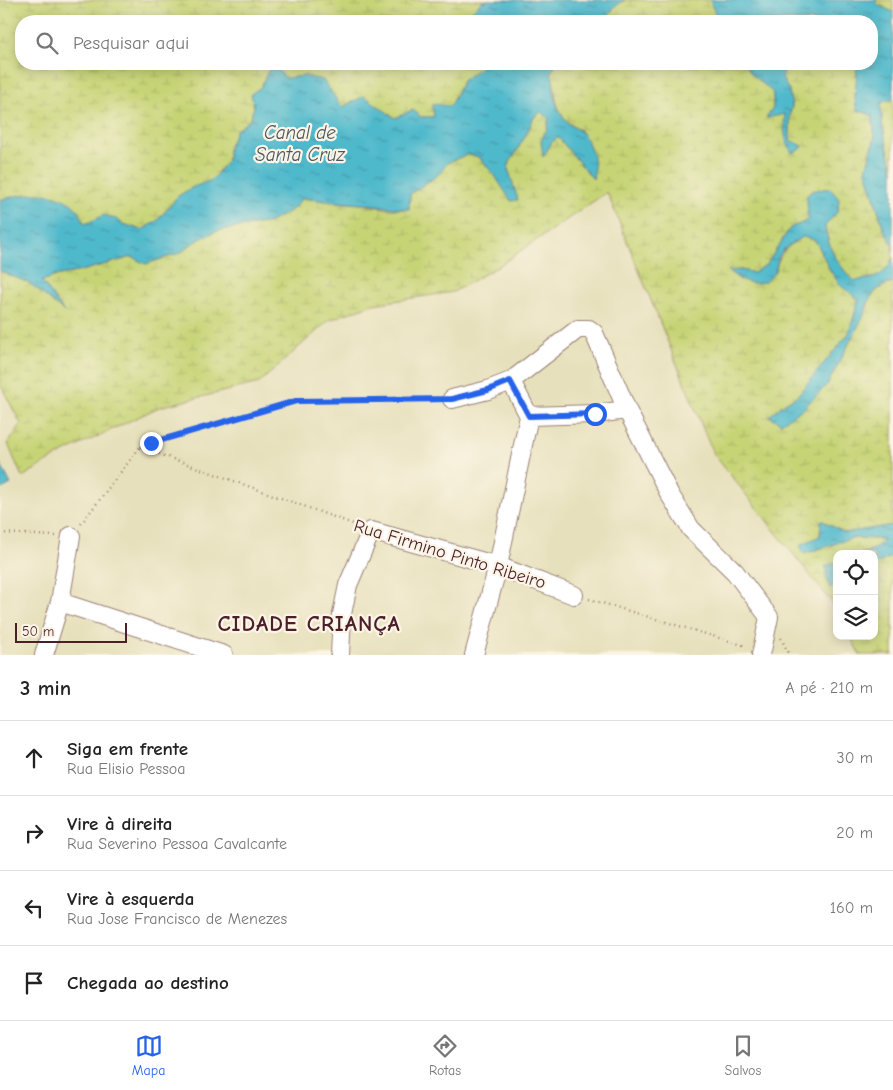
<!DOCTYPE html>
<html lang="pt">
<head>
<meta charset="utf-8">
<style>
  body { margin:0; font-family:"Comic Neue",sans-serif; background:#f6f6f6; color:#222 }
  .controls { position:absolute; right:15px; bottom:15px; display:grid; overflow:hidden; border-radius:10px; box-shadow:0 2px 12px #0003 }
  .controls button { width:45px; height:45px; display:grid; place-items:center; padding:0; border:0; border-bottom:1px solid #e0e0e0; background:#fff; color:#222; font:25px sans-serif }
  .scale { position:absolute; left:15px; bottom:12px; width:112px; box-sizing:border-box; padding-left:5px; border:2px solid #4a1f2b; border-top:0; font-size:14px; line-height:18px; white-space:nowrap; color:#4a1f2b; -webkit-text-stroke:4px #fcf5e5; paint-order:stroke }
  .stop { position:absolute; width:15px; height:15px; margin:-11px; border:4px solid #2563eb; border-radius:50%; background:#fff }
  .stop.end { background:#2563eb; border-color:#fff; box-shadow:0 1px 5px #0008 }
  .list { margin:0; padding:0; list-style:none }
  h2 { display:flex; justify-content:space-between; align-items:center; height:65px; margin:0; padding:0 20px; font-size:21px }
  h2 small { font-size:16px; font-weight:400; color:#767676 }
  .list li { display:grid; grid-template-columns:32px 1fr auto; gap:15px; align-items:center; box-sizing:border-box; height:75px; padding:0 20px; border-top:1px solid #e0e0e0 }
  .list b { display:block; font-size:19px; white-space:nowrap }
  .list p { margin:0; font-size:16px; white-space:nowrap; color:#767676 }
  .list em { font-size:16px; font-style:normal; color:#767676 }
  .icon { flex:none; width:28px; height:28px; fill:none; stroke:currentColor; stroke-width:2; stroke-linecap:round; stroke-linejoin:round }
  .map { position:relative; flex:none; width:893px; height:655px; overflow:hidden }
  .search { position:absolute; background:#fff; box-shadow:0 2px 12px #0003; left:15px; right:15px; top:15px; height:55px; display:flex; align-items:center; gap:12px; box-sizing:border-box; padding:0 18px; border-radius:20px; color:#767676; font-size:19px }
  .sheet { height:365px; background:#fff }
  nav { display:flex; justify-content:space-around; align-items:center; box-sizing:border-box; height:70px; border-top:1px solid #e0e0e0; background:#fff; font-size:14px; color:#767676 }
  nav a { display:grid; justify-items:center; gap:2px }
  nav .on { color:#2563eb }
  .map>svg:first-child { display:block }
</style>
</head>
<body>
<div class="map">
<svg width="893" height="655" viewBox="0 0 893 655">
  <defs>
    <pattern id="wetland-marsh" width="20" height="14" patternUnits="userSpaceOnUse" patternTransform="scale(1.25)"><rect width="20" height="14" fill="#c7d476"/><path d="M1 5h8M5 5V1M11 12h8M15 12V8" fill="none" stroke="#acb666"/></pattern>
    <pattern id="water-ripples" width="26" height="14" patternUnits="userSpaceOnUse" patternTransform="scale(1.25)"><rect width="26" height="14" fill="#4fb9cc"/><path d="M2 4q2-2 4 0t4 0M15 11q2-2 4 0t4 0" fill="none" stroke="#4496a6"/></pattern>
  </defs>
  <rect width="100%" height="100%" fill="#fcf5e5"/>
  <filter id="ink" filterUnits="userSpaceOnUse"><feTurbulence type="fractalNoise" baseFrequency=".02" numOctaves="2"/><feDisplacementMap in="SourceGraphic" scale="10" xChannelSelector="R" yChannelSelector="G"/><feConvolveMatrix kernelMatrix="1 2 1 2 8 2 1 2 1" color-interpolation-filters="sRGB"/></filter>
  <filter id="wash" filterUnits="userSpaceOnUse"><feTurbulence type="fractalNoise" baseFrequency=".0096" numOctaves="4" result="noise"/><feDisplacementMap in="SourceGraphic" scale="20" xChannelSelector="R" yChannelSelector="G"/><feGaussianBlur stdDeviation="1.12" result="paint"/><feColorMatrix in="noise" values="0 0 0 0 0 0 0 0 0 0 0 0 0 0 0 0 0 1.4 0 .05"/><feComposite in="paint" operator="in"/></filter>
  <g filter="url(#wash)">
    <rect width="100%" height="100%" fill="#e7e0bc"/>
    <path fill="url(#wetland-marsh)" stroke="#887a50" d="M0,0H490L481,2L464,19L465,21H21V64H271L261,87L251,94L254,107L250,120L236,130L228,149V159L212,181L191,188L177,197L158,220L142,230L123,224L116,219L85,224L26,194L0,200Z
      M625,0H710L718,21H606L614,7Z
      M876,0H893V12L878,5Z
      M273,64H485L463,80L450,106L434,117H421L413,110L395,118L364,97L342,107L334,97L304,76L285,78Z
      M556,64H746C750,76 763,82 773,93V108L767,118L785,114L788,145L792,153L790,141V114L792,107L789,91L782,78L785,64H856C859,80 852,93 857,110L872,115L875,137L866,170L884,230L892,243L893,258L886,271L875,278L854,281C838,265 828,248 825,226L838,211L807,196L808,219L802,223L790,228L767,264L754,273L741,270L729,271L740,280L776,269C779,252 790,245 803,236L816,241L830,270L840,285L859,299L849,333L797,396L785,403L770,416L781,423L827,385L864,315L870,298L877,290L885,285L893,283V525L845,533L821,520L820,536L804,554L852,538L883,539C873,556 855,554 837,554V562L826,566L829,587L837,584V609L713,453L607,192L500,265L453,292L373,304L329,320L259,383L159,407L59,455L22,477L8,444L21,424L0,384V271L31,284L62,310L42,281L59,275L77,272L132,257L146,264L180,253L194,242L216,231L270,222L293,209L302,198L340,203L363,204L389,209H409L410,194L439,174L447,163L468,154L478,157L518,200L508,168L509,164L527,133L534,117L541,112L549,117L547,129L541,141L544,156L552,142L558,137L593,179L580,130C551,114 559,99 551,72Z
      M893,99V171L882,123L881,102Z
      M893,556V655H860L850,636H874V565Z"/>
    <path fill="url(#water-ripples)" stroke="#4c6c7c" d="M490,0H625L614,7L606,21H465L464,19L481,2Z
      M710,0H876L878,5L893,12V99L881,103L882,123L893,171V251L892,243L884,230L866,170L875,137L872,115L857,110C852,93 859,80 856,64H872V21H718Z
      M271,64H273L285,78L304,76L323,80L342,107L364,96L395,118L413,110L421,117H434L432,104L450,106L463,80L485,64H556L551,72C555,84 553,99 559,110C561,114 565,120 568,123C572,127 577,128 581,132C591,143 597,164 593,179L558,137L552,142L543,157L541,141L547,129L549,118L541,112L534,117L527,133L509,164L508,168L518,200L511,201L495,176L479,157L468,154L447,163L439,174L410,194L409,209C392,209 379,205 362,204C342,202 322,201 302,198L293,209L270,222L216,231L194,242L180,253L146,264L132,257L77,272L59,275L42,281L64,312L31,284L0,271V200C24,193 55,188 75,207C80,211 82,219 85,224L104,215L116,219L123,224L142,230L158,220L177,197L191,188L212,180L228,159V149L236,130L250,120L254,107L251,94L261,87Z
      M746,64H785L782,78L789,91L792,107L790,114V140L803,146L801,149L792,153C784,138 783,131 785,114L766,118L773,108V93C764,83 750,77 746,64Z
      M830,188L839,199L838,211L825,226C828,248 838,265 854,281C875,278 882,279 893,258V283L885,285L877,290L870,298L864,315L827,385L804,408L781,423L769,416L785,403L797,396L849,333L859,300L840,285L830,270L816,241L803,237C794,242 785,247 779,256C777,261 777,266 775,271C763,292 742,282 728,271L741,270L754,273L767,264L790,228L802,223L808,219L807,196L811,191Z
      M0,463L11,484L0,490Z
      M821,520L845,533L893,525V556L874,565V554H863L879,546L883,539L852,538L804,554L800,545L820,536Z
      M837,562V584L830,588L826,577V566Z"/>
  </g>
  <g filter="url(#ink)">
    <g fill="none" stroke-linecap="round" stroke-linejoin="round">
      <g stroke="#988074" stroke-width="20">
        <path id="minor" d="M452,399L488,390L511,381L578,329H589L594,333L627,410L670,495L691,529L735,572L769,617L761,655
          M529,416L595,414L627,410
          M60,602L224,655
          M44,655L60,602L71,536
          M340,655L342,614L348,585L371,531L498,566L574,595
          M474,655L498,566L529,416L511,381"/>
      </g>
      <path stroke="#988074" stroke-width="2.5" stroke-dasharray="1 4" stroke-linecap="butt" d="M140,447L356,525
        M81,524L140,447L151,443L297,401L436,399
        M0,533L56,536
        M589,599L746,646
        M781,638L789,655"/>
      <use href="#minor" stroke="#fff" stroke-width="18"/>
    </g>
  </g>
  <g fill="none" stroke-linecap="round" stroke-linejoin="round" filter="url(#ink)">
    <path stroke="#2563eb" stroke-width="6" d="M151,443L296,401L452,399L488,390L510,381L529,416L595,414"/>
  </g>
  <g text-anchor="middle" stroke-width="4.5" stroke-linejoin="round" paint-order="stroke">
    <g font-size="18" fill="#4a1f2b" stroke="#fcf5e5">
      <text transform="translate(450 554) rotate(17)" y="6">Rua Firmino Pinto Ribeiro</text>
    </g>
    <g font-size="19" font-style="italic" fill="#4c5563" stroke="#fcf5e5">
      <text x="300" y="139">Canal de<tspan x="300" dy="22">Santa Cruz</tspan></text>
    </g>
    <g font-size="22" font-weight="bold" letter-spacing="1" fill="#4a1f2b" stroke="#fcf5e5">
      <text x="309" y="631">CIDADE CRIANÇA</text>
    </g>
  </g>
</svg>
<div class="controls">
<button><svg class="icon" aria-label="locate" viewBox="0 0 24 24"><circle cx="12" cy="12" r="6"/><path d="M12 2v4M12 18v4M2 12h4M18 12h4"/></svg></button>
<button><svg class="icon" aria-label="layers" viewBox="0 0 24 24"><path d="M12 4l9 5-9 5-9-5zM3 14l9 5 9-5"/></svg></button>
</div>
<div class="scale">50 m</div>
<div class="stop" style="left:595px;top:414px"></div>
<div class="stop end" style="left:151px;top:443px"></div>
<div class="search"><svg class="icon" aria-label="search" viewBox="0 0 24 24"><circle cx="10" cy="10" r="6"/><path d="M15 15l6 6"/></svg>Pesquisar aqui</div>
</div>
<section class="sheet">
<h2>3 min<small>A pé · 210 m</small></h2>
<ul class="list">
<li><svg class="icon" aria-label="ahead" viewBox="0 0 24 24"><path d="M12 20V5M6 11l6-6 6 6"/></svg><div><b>Siga em frente</b><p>Rua Elisio Pessoa</p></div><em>30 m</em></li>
<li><svg class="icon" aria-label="right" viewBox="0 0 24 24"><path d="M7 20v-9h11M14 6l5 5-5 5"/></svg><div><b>Vire à direita</b><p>Rua Severino Pessoa Cavalcante</p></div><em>20 m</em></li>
<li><svg class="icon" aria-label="left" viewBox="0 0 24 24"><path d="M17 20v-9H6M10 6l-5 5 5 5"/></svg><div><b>Vire à esquerda</b><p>Rua Jose Francisco de Menezes</p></div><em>160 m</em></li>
<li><svg class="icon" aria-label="arrive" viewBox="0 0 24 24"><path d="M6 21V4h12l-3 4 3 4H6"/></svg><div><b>Chegada ao destino</b></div></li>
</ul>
</section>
<nav>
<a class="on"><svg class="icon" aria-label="map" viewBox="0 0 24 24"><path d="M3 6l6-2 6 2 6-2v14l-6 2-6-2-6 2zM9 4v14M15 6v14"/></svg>Mapa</a>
<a><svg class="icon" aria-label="directions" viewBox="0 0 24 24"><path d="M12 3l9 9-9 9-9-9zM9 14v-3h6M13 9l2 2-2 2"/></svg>Rotas</a>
<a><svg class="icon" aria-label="saved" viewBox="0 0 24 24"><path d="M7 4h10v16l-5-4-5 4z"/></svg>Salvos</a>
</nav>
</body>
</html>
